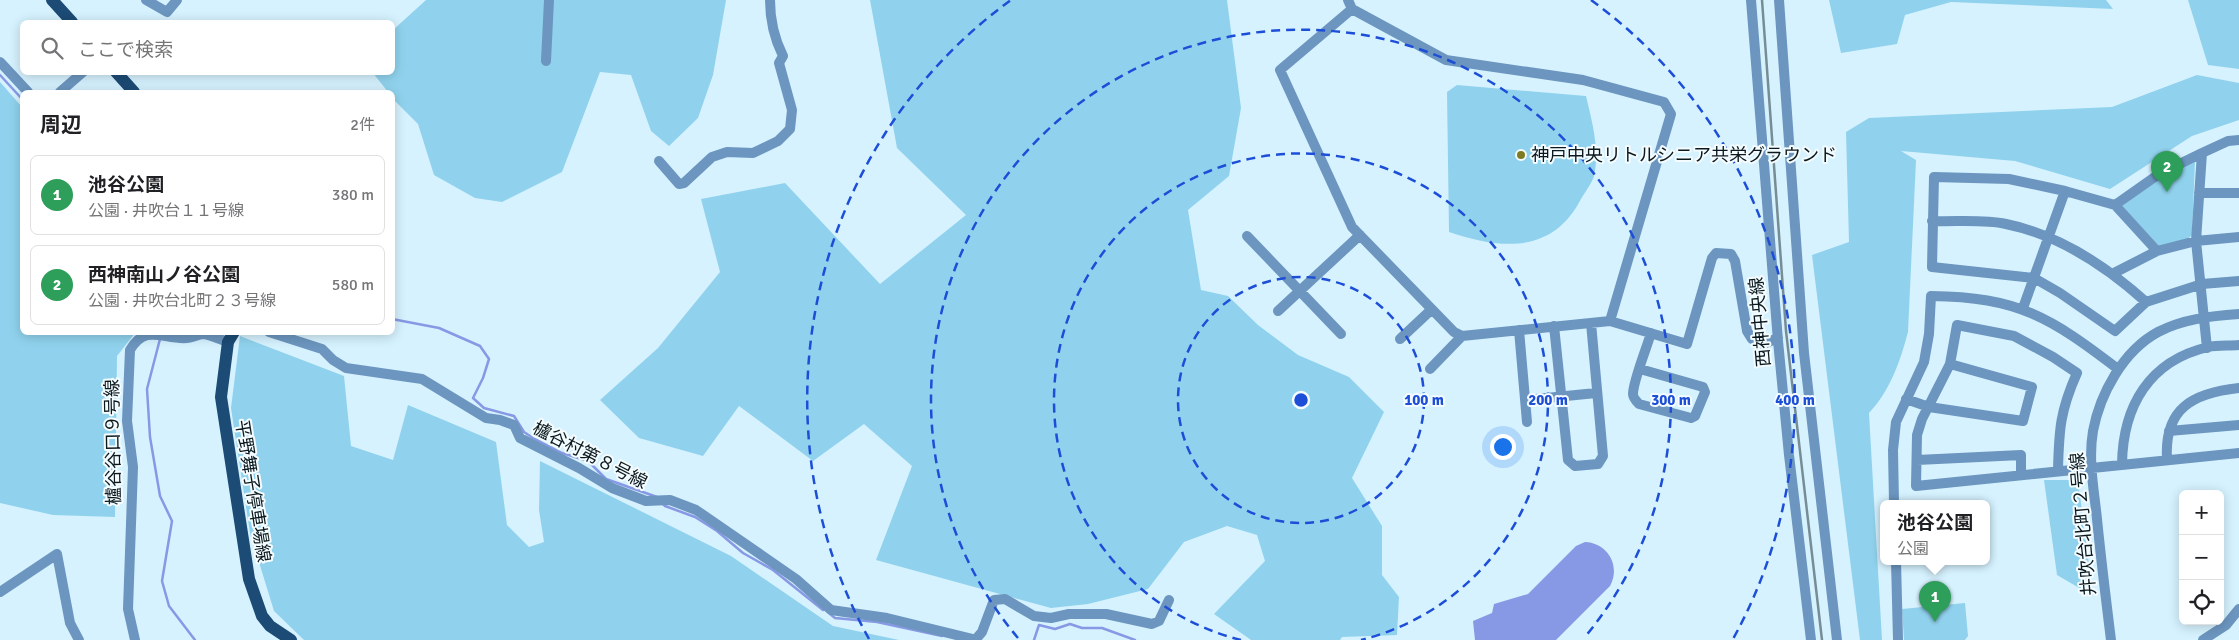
<!DOCTYPE html>
<html lang="ja">
<head>
<meta charset="utf-8">
<style>
  body { margin:0; font-family:Signika,"Noto Sans JP",sans-serif; background:#f6f6f6; color:#202124 }
  .controls { position:absolute; right:15px; bottom:15px; display:grid; overflow:hidden; border-radius:8px; box-shadow:0 2px 12px #0003 }
  .controls button { width:45px; height:45px; display:grid; place-items:center; padding:0; border:0; border-bottom:1px solid #e0e0e0; background:#fff; color:#202124; font:25px sans-serif }
  .you { position:absolute; left:1502px; top:446px; width:18px; height:18px; margin:-12px; border:4px solid #fff; border-radius:50%; background:#1a73e8; box-shadow:0 0 0 8px #1a73e833 }
  .badge { display:grid; place-items:center; width:32px; height:32px; border-radius:50%; background:#7e7c23; color:#fff; font-size:16px; font-weight:700 }
  .pin { position:absolute; translate:-50% -41px; filter:drop-shadow(0 1px 2px #0008) }
  .pin::after { content:''; position:absolute; top:26px; width:18px; height:15px; background:inherit; clip-path:polygon(0 0,100% 0,50% 100%) }
  .popup { position:absolute; left:1880px; top:500px; width:110px; height:65px; box-sizing:border-box; display:grid; place-content:center; border-radius:8px; background:#fff; filter:drop-shadow(0 1px 4px #0005); font-size:16px; white-space:nowrap; color:#757577 }
  .popup b { font-size:19px; color:#202124 }
  .popup::after { content:''; position:absolute; left:50%; top:100%; margin-left:-10px; border:10px solid transparent; border-top-color:#fff }
  .list { margin:0; padding:0; list-style:none }
  h2 { display:flex; justify-content:space-between; align-items:center; height:65px; margin:0; padding:0 20px; font-size:21px }
  h2 small { font-size:16px; font-weight:400; color:#757577 }
  .list li { display:grid; grid-template-columns:32px 1fr auto; gap:15px; align-items:center; box-sizing:border-box; height:80px; margin:0 10px 10px; padding:0 10px; border:1px solid #e0e0e0; border-radius:8px }
  .list b { display:block; font-size:19px; white-space:nowrap }
  .list p { margin:0; font-size:16px; white-space:nowrap; color:#757577 }
  .list em { font-size:16px; font-style:normal; color:#757577 }
  .icon { flex:none; width:28px; height:28px; fill:none; stroke:currentColor; stroke-width:2; stroke-linecap:round; stroke-linejoin:round }
  .map { position:relative; flex:none; width:2239px; height:640px; overflow:hidden }
  .search { position:absolute; background:#fff; box-shadow:0 2px 12px #0003; left:20px; top:20px; width:375px; height:55px; display:flex; align-items:center; gap:12px; box-sizing:border-box; padding:0 18px; border-radius:8px; color:#757577; font-size:19px }
  .panel { position:absolute; background:#fff; box-shadow:0 2px 12px #0003; left:20px; top:90px; width:375px; height:245px; border-radius:8px }
  .map>svg:first-child { display:block }
</style>
</head>
<body>
<div class="map">
<svg width="2239" height="640" viewBox="0 0 2239 640">
  <rect width="100%" height="100%" fill="#d6f2ff"/>
  <path fill="#90d2ed" d="M426,0H726L713,75L698,118L669,146L651,131L631,75L600,72L562,172L502,202L475,198L434,175L418,124L393,99L392,92H388L373,73L392,72L393,30Z
    M870,0H1227L1241,108L1229,176L1188,210L1201,290L1228,296L1258,325L1298,355L1349,377L1384,412L1352,478L1382,526V575L1399,597L1397,635L1342,637L1340,640H1251L1214,614L1265,561L1257,535L1227,526L1184,542L1148,589L1088,604L1051,608L876,560L912,466L864,424L813,461L739,406L703,456L639,438L600,400L658,348L720,272L701,199L785,183L880,284L966,215L897,148Z
    M1829,0H2106L2113,9L1951,2L1905,15L1897,44L1841,53Z
    M2188,0H2239V69L2208,65Z
    M2197,75L2239,83V120L2192,136L2110,189L2015,161L1901,151L1916,160L1908,332C1900,362 1890,391 1869,413L1882,640H1860L1812,255L1849,242L1846,132L1869,118L2112,107Z
    M0,82L22,107V332L135,333L117,356L115,517L53,515L0,503Z
    M1457,85L1586,96C1592,121 1600,150 1594,176C1592,183 1585,192 1581,199C1552,255 1500,249 1449,232L1447,92Z
    M2195,161L2192,235L2188,239L2159,246L2122,206L2159,179Z
    M240,336L344,376L351,446L393,460L408,405L496,442L507,525L529,547L544,542L539,510L540,461L731,556L833,626L899,640H304L274,611L250,533L231,408Z
    M2044,480H2078L2093,596L2057,575Z
    M1965,603L1968,636L1965,640H1904L1902,609Z"/>
  <path fill="#8799e4" d="M1585,542C1608,543 1621,566 1610,586L1556,640H1475L1473,621L1492,613L1494,604L1528,594L1576,546Z"/>
  <g fill="none" stroke-linecap="round" stroke-linejoin="round">
    <path stroke="#8799e4" stroke-width="2.5" d="M0,75L22,99
      M392,319L439,328L480,346L489,359L483,378L473,398L484,408L514,416L524,432L533,438L562,453L588,461L606,479L657,497
      M160,339L147,389L150,437L160,496L172,521L162,581L169,606L195,640
      M662,503L665,506L695,517L717,531L743,553L773,570L823,610
      M830,614L835,618L877,622L942,636
      M1034,640L1039,625L1055,629L1070,624L1082,628H1102L1135,640"/>
    <path stroke="#6c96bf" stroke-width="10" d="M146,0L167,12L177,0
      M1348,0L1352,9L1446,60L1583,80L1664,102L1671,114L1610,321
      M1751,0L1778,341L1789,455L1811,640
      M1779,0L1804,353L1837,640
      M1352,9L1280,70L1352,227L1454,332L1462,336L1610,321L1687,344L1712,258L1716,253L1731,254L1735,261L1747,331L1752,339L1763,344L1778,338
      M546,61L549,0
      M0,62L28,92
      M60,92L83,72
      M659,161L679,184L684,183L712,157L727,152L753,153L778,141L790,129L792,110L779,63L783,56C774,38 770,21 770,0
      M2065,191L2115,205L2159,174L2202,153
      M2199,193H2239
      M2115,205L2157,251
      M1932,221C1956,222 1983,219 2006,224C2060,235 2106,266 2146,302
      M1247,236L1341,334
      M2114,273L2157,251L2196,241L2239,237
      M2023,308C2037,269 2051,230 2065,191L2009,179L1934,177L1932,267L2034,278L2060,293L2115,331L2146,302L2202,284L2239,281
      M1278,311L1360,235
      M1554,326L1568,460L1575,466L1598,464L1603,456L1591,323
      M1519,330L1527,422
      M269,332L322,349L333,360L346,368L422,379L486,418L500,420L514,425L520,438L579,468L612,488L646,501L670,500L696,510L796,579L831,610L887,618L977,640
      M1400,339L1431,310
      M2207,348L2196,241L2202,153L2228,141L2239,140
      M1430,369L1462,336
      M1640,369L1703,387L1705,392L1695,416L1691,418L1639,404C1636,401 1633,398 1633,394C1633,381 1647,347 1651,333
      M1906,399L1929,407L2023,421L2032,387L1950,364
      M1526,400L1596,393
      M2169,431L2239,425
      M2167,459C2164,408 2193,393 2239,388
      M1917,460L2021,455V474
      M2122,464C2123,406 2149,361 2208,347C2218,345 2229,346 2239,345
      M2058,470C2059,430 2060,411 2077,373L2053,357L2014,336L1957,325L1950,364L1922,419L1917,435L1916,486L2239,453
      M1894,503L1893,450L1896,422L1924,362L1929,334L1931,296C2018,297 2050,317 2118,369
      M1896,561L1898,640
      M0,592L57,554L70,623L79,640
      M976,639L982,632L994,600L1005,599L1034,616L1051,618L1069,614H1106L1152,624L1159,621L1169,600
      M135,640L128,609L133,467L127,421L130,350C146,323 163,340 187,338C192,338 197,335 202,334C210,334 221,340 228,342
      M2111,640C2106,600 2101,559 2097,519C2094,490 2088,460 2093,431C2100,394 2123,351 2158,332C2183,319 2211,316 2239,314
      M2203,640L2226,625L2239,609"/>
    <path stroke="#1c4b75" stroke-width="12" d="M52,0L72,22
      M116,72L134,92
      M234,332L228,342L221,397L249,579L262,616L270,626L291,640"/>
    <path stroke="#778d96" stroke-width="2.5" d="M1762,0L1786,331L1822,640"/>
  </g>
  <g fill="none" stroke="#1d4ed8" stroke-width="2.5" stroke-dasharray="9 6">
    <circle cx="1301" cy="400" r="123"/>
    <path d="M1241 640A247 247 0 1 1 1361 640"/>
    <path d="M1018 638A370 370 0 1 1 1584 638"/>
    <path d="M869 639A494 494 0 0 1 1011 0M1591 0A494 494 0 0 1 1733 639"/>
  </g>
  <circle fill="#7e7c23" stroke="#f4fcff" stroke-width="2" cx="1521" cy="155" r="5"/>
  <g text-anchor="middle" stroke-width="4" stroke-linejoin="round" paint-order="stroke">
    <g font-size="18" fill="#0b191e" stroke="#f4fcff" text-anchor="start">
      <text x="1531" y="161">神戸中央リトルシニア共栄グラウンド</text>
    </g>
    <g font-size="18" fill="#0b191e" stroke="#f4fcff">
      <text transform="translate(1760 322) rotate(-95)" y="6">西神中央線</text>
      <text transform="translate(113 442) rotate(-91)" y="6">櫨谷谷口９号線</text>
      <text transform="translate(590 455) rotate(27)" y="6">櫨谷村第８号線</text>
      <text transform="translate(253 491) rotate(81)" y="6">平野舞子停車場線</text>
      <text transform="translate(2083 524) rotate(-95)" y="6">井吹台北町２号線</text>
    </g>
  </g>
  <circle cx="1301" cy="400" r="8" fill="#1d4ed8" stroke="#f4fcff" stroke-width="2.5"/>
  <g font-size="15" text-anchor="middle" font-weight="bold" fill="#1d4ed8" stroke="#f4fcff" stroke-width="4" stroke-linejoin="round" paint-order="stroke">
    <text x="1424" y="405">100 m</text>
    <text x="1548" y="405">200 m</text>
    <text x="1671" y="405">300 m</text>
    <text x="1795" y="405">400 m</text>
  </g>
</svg>
<div class="controls">
<button>+</button>
<button>−</button>
<button><svg class="icon" aria-label="locate" viewBox="0 0 24 24"><circle cx="12" cy="12" r="6"/><path d="M12 2v4M12 18v4M2 12h4M18 12h4"/></svg></button>
</div>
<div class="you"></div>
<div class="pin badge" style="left:1935px;top:622px;background:#2e9e5b">1</div>
<div class="popup"><b>池谷公園</b>公園</div>
<div class="pin badge" style="left:2167px;top:192px;background:#2e9e5b">2</div>
<div class="search"><svg class="icon" aria-label="search" viewBox="0 0 24 24"><circle cx="10" cy="10" r="6"/><path d="M15 15l6 6"/></svg>ここで検索</div>
<section class="panel">
<h2>周辺<small>2件</small></h2>
<ul class="list">
<li><span class="badge" style="background:#2e9e5b">1</span><div><b>池谷公園</b><p>公園 · 井吹台１１号線</p></div><em>380 m</em></li>
<li><span class="badge" style="background:#2e9e5b">2</span><div><b>西神南山ノ谷公園</b><p>公園 · 井吹台北町２３号線</p></div><em>580 m</em></li>
</ul>
</section>
</div>
</body>
</html>
